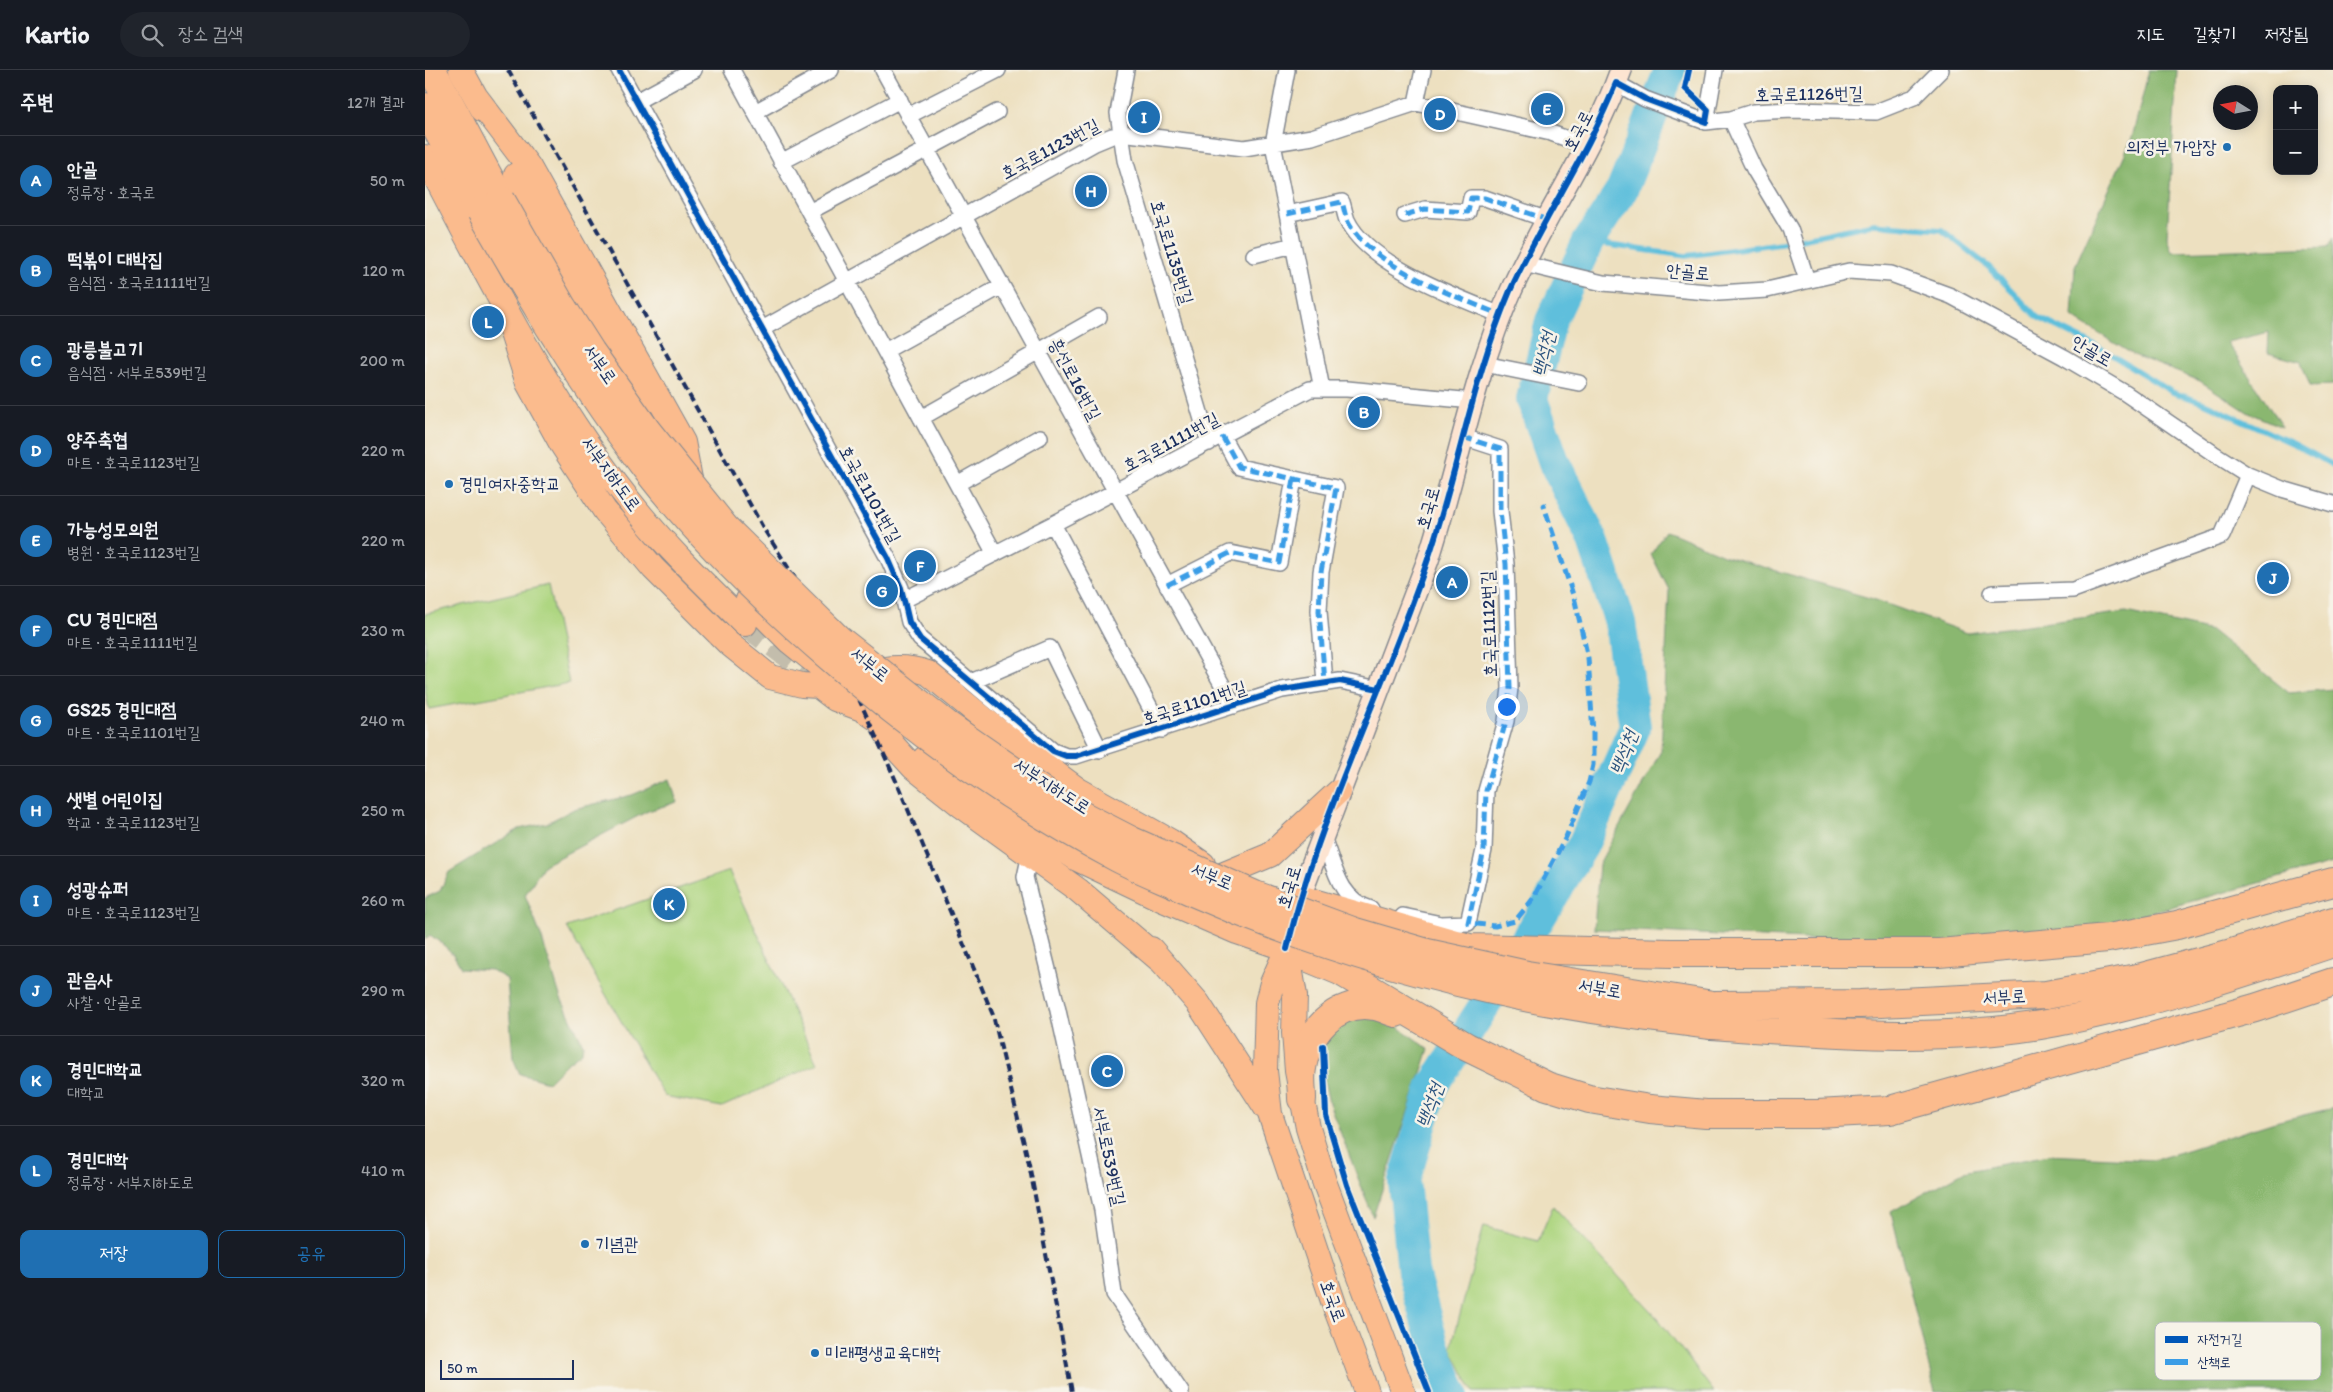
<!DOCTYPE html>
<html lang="ko">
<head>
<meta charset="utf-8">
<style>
  body { margin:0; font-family:Itim,"Poor Story",sans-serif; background:#20242c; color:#f1f3f6 }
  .controls { position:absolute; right:15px; top:15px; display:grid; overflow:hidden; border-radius:10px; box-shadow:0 2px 12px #0003 }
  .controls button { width:45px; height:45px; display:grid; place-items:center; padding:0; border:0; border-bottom:1px solid #363941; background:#171b24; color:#f1f3f6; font:25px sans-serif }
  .compass { position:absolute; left:1788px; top:15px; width:45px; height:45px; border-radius:50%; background:#171b24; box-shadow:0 2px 12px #0003; rotate:281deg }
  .scale { position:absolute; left:15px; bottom:12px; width:134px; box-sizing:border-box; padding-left:5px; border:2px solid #1b2f5e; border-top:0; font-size:14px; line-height:18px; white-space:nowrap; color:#1b2f5e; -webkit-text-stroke:4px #f7f3e8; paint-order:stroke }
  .you { position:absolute; left:1081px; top:636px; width:18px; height:18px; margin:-12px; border:4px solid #fff; border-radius:50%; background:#1a73e8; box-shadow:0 0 0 8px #1a73e833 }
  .badge { display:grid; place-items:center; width:32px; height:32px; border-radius:50%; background:#1f6fb2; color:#fff; font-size:16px; font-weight:700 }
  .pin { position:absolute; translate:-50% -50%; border:2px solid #fff; box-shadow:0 1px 5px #0006 }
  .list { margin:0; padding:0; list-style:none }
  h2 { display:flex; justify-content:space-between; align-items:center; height:65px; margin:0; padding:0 20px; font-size:21px }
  h2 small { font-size:16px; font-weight:400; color:#9ea1a6 }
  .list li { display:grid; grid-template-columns:32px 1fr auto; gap:15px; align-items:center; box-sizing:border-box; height:90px; padding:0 20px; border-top:1px solid #363941 }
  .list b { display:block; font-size:19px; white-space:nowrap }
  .list p { margin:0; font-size:16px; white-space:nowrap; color:#9ea1a6 }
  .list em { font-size:16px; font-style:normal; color:#9ea1a6 }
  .actions { display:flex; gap:10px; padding:15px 20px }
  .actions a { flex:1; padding:11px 0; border:1px solid #1f6fb2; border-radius:10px; text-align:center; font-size:18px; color:#1f6fb2 }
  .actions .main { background:#1f6fb2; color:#fff }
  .icon { flex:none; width:28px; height:28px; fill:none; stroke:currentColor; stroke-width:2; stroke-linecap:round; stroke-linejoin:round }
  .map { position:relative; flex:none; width:1908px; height:1322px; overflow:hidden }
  header { display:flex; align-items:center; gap:30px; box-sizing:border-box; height:70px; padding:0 25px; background:#171b24; border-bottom:1px solid #363941 }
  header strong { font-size:24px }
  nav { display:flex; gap:28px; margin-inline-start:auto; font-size:18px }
  .search { width:350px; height:45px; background:#20242c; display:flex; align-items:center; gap:12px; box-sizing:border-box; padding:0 18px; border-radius:28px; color:#9ea1a6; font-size:19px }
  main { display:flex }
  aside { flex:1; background:#171b24 }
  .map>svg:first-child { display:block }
</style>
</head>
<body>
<header>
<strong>Kartio</strong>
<div class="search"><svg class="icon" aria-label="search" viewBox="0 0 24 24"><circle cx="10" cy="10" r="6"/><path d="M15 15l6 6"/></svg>장소 검색</div>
<nav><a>지도</a><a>길찾기</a><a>저장됨</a></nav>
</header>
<main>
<aside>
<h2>주변<small>12개 결과</small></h2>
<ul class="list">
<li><span class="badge">A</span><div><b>안골</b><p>정류장 · 호국로</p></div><em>50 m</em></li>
<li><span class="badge">B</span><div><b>떡볶이 대박집</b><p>음식점 · 호국로1111번길</p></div><em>120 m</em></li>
<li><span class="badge">C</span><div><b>광릉불고기</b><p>음식점 · 서부로539번길</p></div><em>200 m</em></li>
<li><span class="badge">D</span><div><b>양주축협</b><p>마트 · 호국로1123번길</p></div><em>220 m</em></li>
<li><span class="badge">E</span><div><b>가능성모의원</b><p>병원 · 호국로1123번길</p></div><em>220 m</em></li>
<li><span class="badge">F</span><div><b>CU 경민대점</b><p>마트 · 호국로1111번길</p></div><em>230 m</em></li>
<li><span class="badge">G</span><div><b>GS25 경민대점</b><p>마트 · 호국로1101번길</p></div><em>240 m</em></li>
<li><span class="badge">H</span><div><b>샛별 어린이집</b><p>학교 · 호국로1123번길</p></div><em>250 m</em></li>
<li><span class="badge">I</span><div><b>성광슈퍼</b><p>마트 · 호국로1123번길</p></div><em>260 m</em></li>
<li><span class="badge">J</span><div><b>관음사</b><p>사찰 · 안골로</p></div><em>290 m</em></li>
<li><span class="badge">K</span><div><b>경민대학교</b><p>대학교</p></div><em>320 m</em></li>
<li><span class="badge">L</span><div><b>경민대학</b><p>정류장 · 서부지하도로</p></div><em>410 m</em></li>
</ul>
<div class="actions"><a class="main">저장</a><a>공유</a></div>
</aside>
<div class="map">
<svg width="1908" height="1322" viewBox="0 0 1908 1322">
  <rect width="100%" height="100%" fill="#f7f3e8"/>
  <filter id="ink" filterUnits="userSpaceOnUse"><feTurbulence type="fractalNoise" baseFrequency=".02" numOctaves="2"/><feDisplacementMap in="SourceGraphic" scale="10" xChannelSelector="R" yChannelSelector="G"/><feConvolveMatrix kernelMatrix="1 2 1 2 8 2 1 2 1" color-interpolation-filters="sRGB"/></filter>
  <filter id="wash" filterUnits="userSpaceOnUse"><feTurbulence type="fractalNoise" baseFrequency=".0096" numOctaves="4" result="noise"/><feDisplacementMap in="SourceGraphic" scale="20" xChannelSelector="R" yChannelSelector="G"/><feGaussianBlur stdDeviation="1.12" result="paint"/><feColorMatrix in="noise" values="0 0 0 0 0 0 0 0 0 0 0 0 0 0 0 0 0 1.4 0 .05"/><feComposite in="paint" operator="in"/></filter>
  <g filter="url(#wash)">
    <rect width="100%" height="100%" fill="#ede0c0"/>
    <path fill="#aed681" stroke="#648270" d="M123,515L144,613L4,639L0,620V544Z
      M304,801L392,994L297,1037L239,1026L142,857Z
      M1128,1136L1234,1250L1289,1322H1048L1026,1278L1059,1156L1113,1171Z"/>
    <path fill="#8ab76f" stroke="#527366" d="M1724,0H1752L1742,167L1747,182L1903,177L1908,168V315L1885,316L1876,292L1843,283L1844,262L1802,272L1857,357L1824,343L1775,311L1709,285L1647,247L1650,196L1707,68Z
      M1242,461L1301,486L1448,529L1542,563L1701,542L1787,561L1864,623L1908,619V793L1590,879L1169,859L1174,794L1236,681L1244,520L1226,484Z
      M245,709L252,732L223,741L119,795L100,825L116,866L135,926L158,974L157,982L141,994L123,1012L95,1004L88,988L82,909L66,900L36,898C28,881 20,876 5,865L0,870V828L15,821L24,802L94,759L122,753L149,739L207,725Z
      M954,943L1004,979L948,1147L904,1033L895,992L905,957Z
      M1908,1038V1322H1510L1466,1142L1538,1102L1623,1085L1730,1090L1850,1052Z"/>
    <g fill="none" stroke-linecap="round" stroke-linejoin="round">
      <path stroke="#5ebfdc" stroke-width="5.5" d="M1163,172L1261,186L1356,173L1449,154L1517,160L1564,197L1612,247L1677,279L1747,322L1779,333L1869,374L1908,395"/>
      <path stroke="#5ebfdc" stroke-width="32" d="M1027,1322L1008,1275L988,1202L979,1111L1008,1016L1105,864L1158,775L1210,657L1195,552L1168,471L1129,392L1107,329L1126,251L1163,172L1197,120L1245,0"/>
    </g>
  </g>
  <g filter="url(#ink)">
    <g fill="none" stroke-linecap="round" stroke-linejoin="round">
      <path stroke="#c3bdac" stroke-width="24" stroke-dasharray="24 12" stroke-linecap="butt" d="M320,554L410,622"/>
      <g stroke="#84888f" stroke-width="18">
        <path id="street" d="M194,0L463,488L476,518L484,552L495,569L628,681L641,686H651L857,620L915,611L954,619
          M307,0L570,484
          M458,0L809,636
          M701,0L693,43L700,90L784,373
          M862,0L848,74L897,319
          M1191,13L1220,29L1281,52L1306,49L1328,42L1368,40L1451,42L1489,27L1516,0
          M212,31L269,0
          M991,33L998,0
          M330,42L406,0
          M483,46L573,0
          M1306,49L1329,99L1365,159L1382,210
          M1281,52L1290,0
          M356,92L475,30
          M384,142L572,42
          M862,144L917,132C919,138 920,145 922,150C943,195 1032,227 1076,245
          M980,145L1000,139L1043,142L1046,128H1060L1123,150
          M829,185L868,175
          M1099,194L1178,213L1294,223L1342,220L1424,201L1466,204L1526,226L1639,287L1700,323L1788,383L1823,405L1857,419L1908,434
          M337,259L670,73L687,66L704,64L819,78L887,67L991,33L1126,63L1162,76
          M460,281L577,216
          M1059,294L1154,313
          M496,348L674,247
          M797,366L814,397L911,418L896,502L894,541L900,612
          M532,414L615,367
          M628,454L737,660
          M742,515L805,483L854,493L869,409
          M1567,523L1648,520L1797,466L1823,405
          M479,530L628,454L885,319H922L1048,331
          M546,612L625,578L675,680
          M897,765C909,793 912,829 946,839
          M605,784L600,807L632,936L677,1140L689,1224L756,1322
          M978,846L1016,854L1043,853L1059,780L1061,721L1081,651L1085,618L1081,494L1075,441V379L1038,367"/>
      </g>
      <g stroke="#84888f" stroke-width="24">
        <path id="secondary" d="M874,829L1003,490C1032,401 1048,307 1086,221C1119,146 1168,78 1196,0"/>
      </g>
      <g stroke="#84888f" stroke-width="26">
        <path id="primary" d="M36,0L58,40
          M51,27L104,97L258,372L265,409L264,419
          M0,87C63,207 128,339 215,444C247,483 284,518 320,554
          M91,105L129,178L216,335
          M78,235L103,313L137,375L180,441L228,498L303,573L345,607L377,615L393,616L410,629L437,639L455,651L467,674L488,697L537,736L653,820L735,890
          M323,530L365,572L412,610
          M441,603C461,597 483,596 503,603L574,661L652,719L745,771L778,794
          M500,688L652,789L736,829L812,862L862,879
          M799,804L845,785L913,722
          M866,862L862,879L847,913L842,933L840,1001L845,1044L910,1237L942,1322
          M726,879L773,933L841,1038
          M862,879L870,926L869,963L872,1001L883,1058L899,1111L978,1322"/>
      </g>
      <g stroke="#84888f" stroke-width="30">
        <path id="highway" d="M7,0L76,130
          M0,37L56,141
          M874,829L1044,878L1246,883H1514L1683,868L1752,855L1908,812
          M862,879L915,901L1042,977L1122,1016L1164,1029L1225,1039L1281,1044H1392L1465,1040L1830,938L1908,912
          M1288,935L1435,934L1621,925L1717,907L1803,884L1908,851
          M1286,955C1401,963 1519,974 1632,952C1726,934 1818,903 1908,873
          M877,1029C877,1019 875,1008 877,998C882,964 910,929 949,936C956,937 964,941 971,943"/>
      </g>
      <use href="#street" stroke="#fff" stroke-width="15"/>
      <use href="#secondary" stroke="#fde4d1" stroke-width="21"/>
      <use href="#primary" stroke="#fbbb8d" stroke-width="24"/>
      <use href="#highway" stroke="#fbbb8d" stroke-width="28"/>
      <path stroke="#1b2f5e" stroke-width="4" stroke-dasharray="8 4" stroke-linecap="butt" d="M83,0L340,461L394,546L417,592L472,713L568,945L604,1094L647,1322"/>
      <g stroke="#84888f" stroke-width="30" stroke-linecap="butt">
        <path id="highway-bridge" d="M76,130L136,235L166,282L222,361L300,458L413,569L522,655L639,736L707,771L830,825L930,862L1002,883L1102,905L1288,935
          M56,141C107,230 160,319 223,401C275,468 338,529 401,584C491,663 587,732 693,788C718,801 745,811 770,823C874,869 983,903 1095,926C1158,939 1222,947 1286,955"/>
      </g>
      <use href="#highway-bridge" stroke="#fbbb8d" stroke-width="28"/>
      <path stroke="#3b9de6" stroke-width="5" stroke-dasharray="10 5" stroke-linecap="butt" d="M862,144L917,132C919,138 920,145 922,150C943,195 1032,227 1076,245
        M980,145L1000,139L1043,142L1046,128H1060L1123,150
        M797,366L814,397L911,418L896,502L894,541L900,612
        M1038,367L1075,379V441L1081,494L1085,618L1081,651L1061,721L1059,780L1043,853L1070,856L1090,851L1108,829L1141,767L1164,712L1168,695V663L1163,588L1150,531L1118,433
        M742,515L805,483L854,493L869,409"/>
      <g stroke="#f7f3e8" stroke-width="9">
        <path id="cycleway" d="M194,0L463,488L476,518L484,552L495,569L628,681L641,686H651L857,620L915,611L954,619
          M862,879C894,744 959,620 1003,489C1033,401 1048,307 1085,221C1117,150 1162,86 1191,13L1220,29L1281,52L1283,40L1260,18L1264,0
          M898,976L901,1045L922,1115L1004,1322"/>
      </g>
      <use href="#cycleway" stroke="#0057b8" stroke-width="6"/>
    </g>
  </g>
  <g fill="#1f6fb2" stroke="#f7f3e8" stroke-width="2">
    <circle cx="1802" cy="77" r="5"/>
    <circle cx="24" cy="414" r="5"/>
    <circle cx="160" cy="1174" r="5"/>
    <circle cx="390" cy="1283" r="5"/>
  </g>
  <g text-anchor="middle" stroke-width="5" stroke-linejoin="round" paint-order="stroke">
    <g font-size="18" fill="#1b2f5e" stroke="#f7f3e8">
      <text transform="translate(1384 24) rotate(-1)" y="6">호국로1126번길</text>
      <text transform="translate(1153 61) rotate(-63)" y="6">호국로</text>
      <text transform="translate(625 79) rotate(-28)" y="6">호국로1123번길</text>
      <text transform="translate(747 182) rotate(73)" y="6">호국로1135번길</text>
      <text transform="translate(1263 202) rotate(5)" y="6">안골로</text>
      <text transform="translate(1667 281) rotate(30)" y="6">안골로</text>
      <text transform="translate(175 294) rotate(55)" y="6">서부로</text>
      <text transform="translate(650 309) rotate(62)" y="6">흥선로16번길</text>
      <text transform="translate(746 372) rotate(-28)" y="6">호국로1111번길</text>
      <text transform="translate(186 404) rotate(54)" y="6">서부지하도로</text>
      <text transform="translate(445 424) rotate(61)" y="6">호국로1101번길</text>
      <text transform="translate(1003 438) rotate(-74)" y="6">호국로</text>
      <text transform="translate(1064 554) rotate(-92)" y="6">호국로1112번길</text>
      <text transform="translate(445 594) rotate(39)" y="6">서부로</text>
      <text transform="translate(769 633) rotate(-18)" y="6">호국로1101번길</text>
      <text transform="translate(627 716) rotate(33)" y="6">서부지하도로</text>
      <text transform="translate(787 806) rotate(23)" y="6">서부로</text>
      <text transform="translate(864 817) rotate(-73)" y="6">호국로</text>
      <text transform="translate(1175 918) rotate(10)" y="6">서부로</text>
      <text transform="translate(1579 927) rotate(-3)" y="6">서부로</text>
      <text transform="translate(684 1086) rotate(78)" y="6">서부로539번길</text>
      <text transform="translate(908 1231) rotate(70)" y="6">호국로</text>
    </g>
    <g font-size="18" fill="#1b2f5e" stroke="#f7f3e8" text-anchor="start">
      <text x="1792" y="83" text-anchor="end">의정부 가압장</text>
      <text x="34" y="420">경민여자중학교</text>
      <text x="170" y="1180">기념관</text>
      <text x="400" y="1289">미래평생교육대학</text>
    </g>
    <g font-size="19" font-style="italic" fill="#2c537e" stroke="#f7f3e8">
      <text transform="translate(1118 284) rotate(-77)" y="7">백석천</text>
      <text transform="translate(1198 682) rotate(-69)" y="7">백석천</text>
      <text transform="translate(1004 1035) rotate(-70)" y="7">백석천</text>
    </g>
  </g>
  <rect x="1730" y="1252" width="166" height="58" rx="8" fill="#f7f3e8" stroke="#b5b8bf" stroke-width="1"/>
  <rect x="1740" y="1266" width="23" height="7" fill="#0057b8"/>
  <rect x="1740" y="1289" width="23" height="6" fill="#3b9de6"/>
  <g font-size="14" fill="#1b2f5e">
    <text x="1772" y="1274">자전거길</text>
    <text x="1772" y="1297">산책로</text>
  </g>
</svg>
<div class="controls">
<button>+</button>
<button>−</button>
</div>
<svg class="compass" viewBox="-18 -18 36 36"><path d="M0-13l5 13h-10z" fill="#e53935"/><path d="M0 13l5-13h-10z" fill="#9ea1a6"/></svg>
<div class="scale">50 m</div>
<div class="you"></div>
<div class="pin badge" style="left:1027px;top:512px">A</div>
<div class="pin badge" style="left:939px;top:342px">B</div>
<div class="pin badge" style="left:682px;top:1001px">C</div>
<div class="pin badge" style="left:1015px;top:44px">D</div>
<div class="pin badge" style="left:1122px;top:39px">E</div>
<div class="pin badge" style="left:495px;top:496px">F</div>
<div class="pin badge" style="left:457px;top:521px">G</div>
<div class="pin badge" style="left:666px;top:121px">H</div>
<div class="pin badge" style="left:719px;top:47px">I</div>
<div class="pin badge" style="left:1848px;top:508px">J</div>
<div class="pin badge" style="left:244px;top:834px">K</div>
<div class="pin badge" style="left:63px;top:252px">L</div>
</div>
</main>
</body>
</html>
